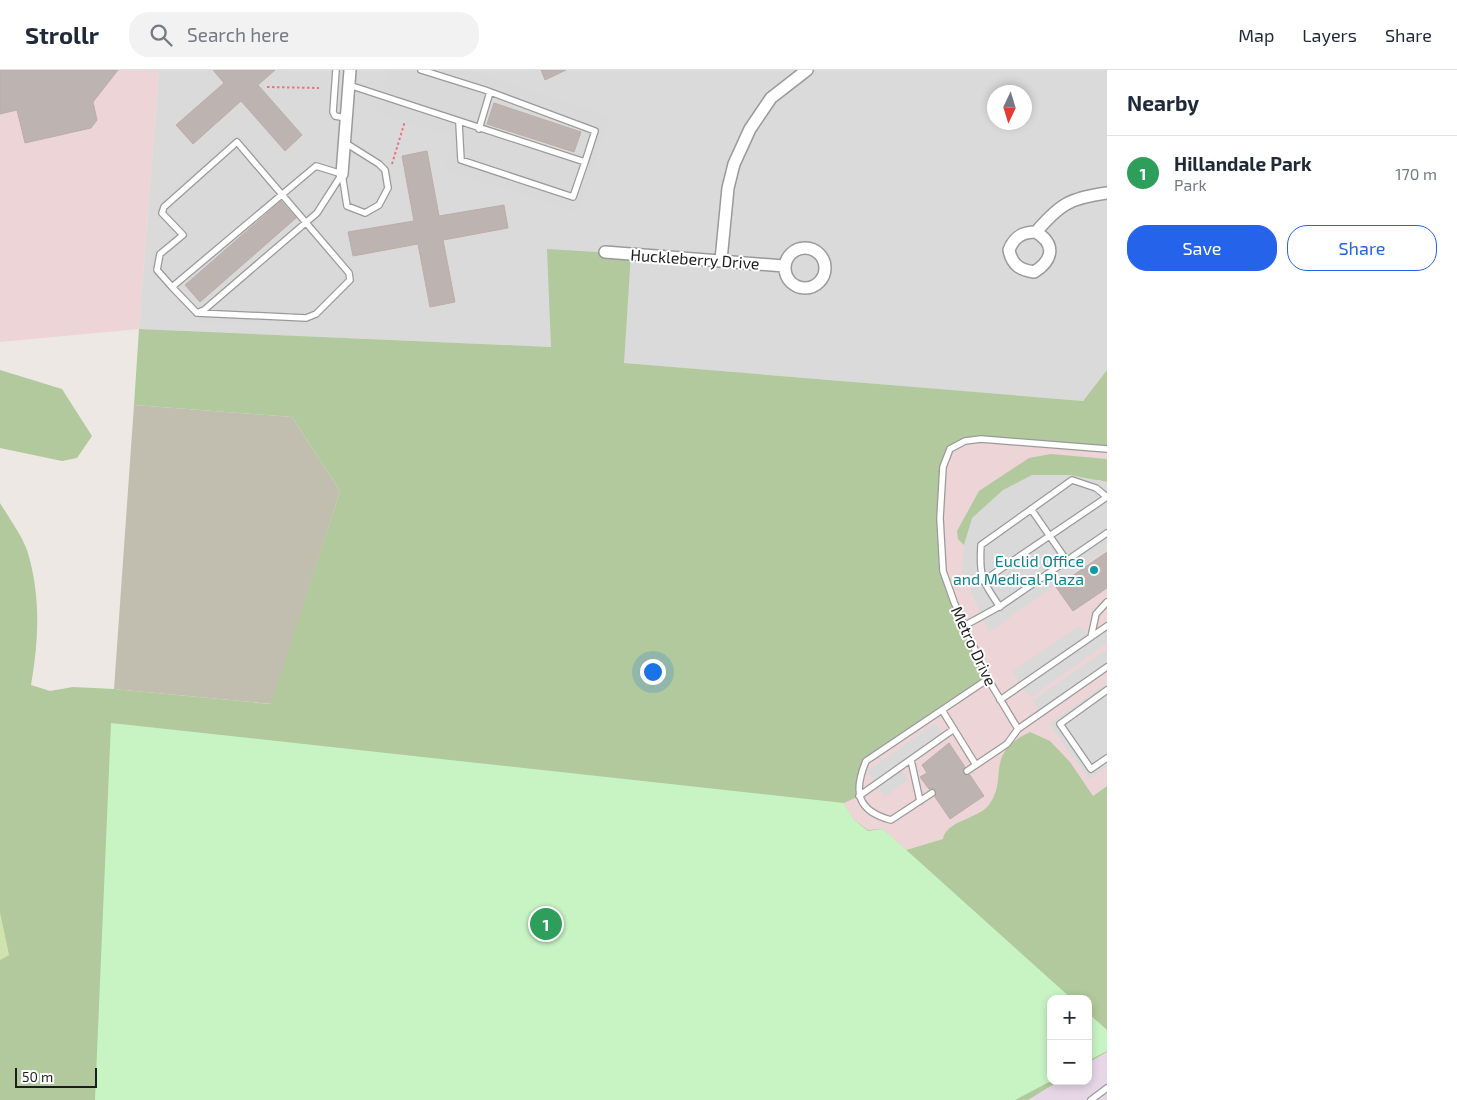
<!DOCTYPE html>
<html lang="en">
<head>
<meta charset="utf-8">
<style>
  body { margin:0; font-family:"Exo 2",sans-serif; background:#f2f2f3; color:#1f2937 }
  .controls { position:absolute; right:15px; bottom:15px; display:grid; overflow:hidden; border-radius:10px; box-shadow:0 2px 8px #0003 }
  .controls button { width:45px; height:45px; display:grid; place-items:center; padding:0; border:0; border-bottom:1px solid #e0e1e3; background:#fff; color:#1f2937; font:25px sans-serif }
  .compass { position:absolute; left:987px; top:15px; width:45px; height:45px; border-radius:50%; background:#fff; box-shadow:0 2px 8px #0003; rotate:184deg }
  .scale { position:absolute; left:15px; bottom:12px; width:82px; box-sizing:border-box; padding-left:5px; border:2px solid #1d1d1d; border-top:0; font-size:14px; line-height:18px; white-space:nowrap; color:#1d1d1d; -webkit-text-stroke:4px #fff; paint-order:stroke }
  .you { position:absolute; left:652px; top:601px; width:18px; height:18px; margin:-12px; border:4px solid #fff; border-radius:50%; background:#1a73e8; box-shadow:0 0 0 8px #1a73e833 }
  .badge { display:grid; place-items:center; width:32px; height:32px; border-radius:50%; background:#2563eb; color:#fff; font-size:16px; font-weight:700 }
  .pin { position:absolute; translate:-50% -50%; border:2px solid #fff; box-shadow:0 1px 5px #0006 }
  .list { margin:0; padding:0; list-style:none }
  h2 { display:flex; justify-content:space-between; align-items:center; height:65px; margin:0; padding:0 20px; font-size:21px }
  h2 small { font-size:16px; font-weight:400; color:#747a83 }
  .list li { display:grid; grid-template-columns:32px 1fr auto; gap:15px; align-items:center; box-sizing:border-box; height:75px; padding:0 20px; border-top:1px solid #e0e1e3 }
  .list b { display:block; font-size:19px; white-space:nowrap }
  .list p { margin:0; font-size:16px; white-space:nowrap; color:#747a83 }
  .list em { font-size:16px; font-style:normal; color:#747a83 }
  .actions { display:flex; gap:10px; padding:15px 20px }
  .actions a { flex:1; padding:11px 0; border:1px solid #2563eb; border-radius:20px; text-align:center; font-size:18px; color:#2563eb }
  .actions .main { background:#2563eb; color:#fff }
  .icon { flex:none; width:28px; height:28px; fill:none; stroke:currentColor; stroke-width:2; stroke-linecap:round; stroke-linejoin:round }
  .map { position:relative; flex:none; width:1107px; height:1030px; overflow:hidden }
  header { display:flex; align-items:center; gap:30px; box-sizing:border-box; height:70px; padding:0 25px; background:#fff; border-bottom:1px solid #e0e1e3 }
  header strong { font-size:24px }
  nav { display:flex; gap:28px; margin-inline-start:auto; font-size:18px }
  .search { width:350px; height:45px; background:#f2f2f3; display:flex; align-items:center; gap:12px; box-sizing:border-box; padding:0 18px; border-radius:20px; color:#747a83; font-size:19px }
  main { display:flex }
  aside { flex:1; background:#fff }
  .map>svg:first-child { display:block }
</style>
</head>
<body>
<header>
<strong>Strollr</strong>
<div class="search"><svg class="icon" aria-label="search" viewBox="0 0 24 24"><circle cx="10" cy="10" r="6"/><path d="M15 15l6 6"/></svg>Search here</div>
<nav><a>Map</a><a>Layers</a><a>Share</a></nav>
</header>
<main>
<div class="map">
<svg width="1107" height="1030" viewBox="0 0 1107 1030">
  <rect width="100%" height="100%" fill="#ede8e4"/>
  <path fill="#dbdada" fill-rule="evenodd" d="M159,0H1107V300L1083,331L623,293L631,184L551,277L139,259ZM994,22H1024V52H994Z"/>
  <path fill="#edd4d7" d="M0,0H159L139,259L0,272Z
    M965,371L1107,379V716L1093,726L906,780L883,759L868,761L854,750L844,733L943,501L940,448L943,397L950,379Z"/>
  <path fill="#e6d6e6" d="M1107,982V1030H1028L1059,1011H1088V993Z"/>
  <path fill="#c1beb0" d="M134,335L292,347L340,421L272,634L114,619Z"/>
  <path fill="#d1e3ad" d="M0,843L9,885L0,890Z"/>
  <path fill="#b1c99c" d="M547,179L631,184L624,293L1083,331L1107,300V379L981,369L950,379L943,397L940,448L943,501L988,609L866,691L859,726L844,733L854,750L868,760L883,759L906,780L943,769C946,751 977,749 988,736C1010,709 982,685 1030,662L1050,671L1070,692L1093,726L1107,716V982L1088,993V929H1051V1011H1059L1028,1030H0V890L9,885L0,843V433C9,448 21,464 27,480C41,525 39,569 31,615L50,621L73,617L114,619L271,634L340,421L292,347L134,335L139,259L551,277Z
    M0,300L62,319L92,366L77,388L62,391L0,378Z
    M1051,384L1107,389V412L1099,410L973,448L964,475L958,469L957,461L979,421L1029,388Z"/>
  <path fill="#c8f4c4" d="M111,653L844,733L854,750L868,761L883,759L1072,929H1051V1011L1015,1030H95Z
    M1088,943L1107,960V981L1088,991Z"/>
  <path fill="#d9d9d9" d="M389,0H467L610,46L579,142L444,99L454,67L376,42Z
    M236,62L362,209L311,252L200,253L153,201L151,194L155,178L171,162L156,143L155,138L158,132Z
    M1032,405H1070L1107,412V479L989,562L962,502L964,475L972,448L1003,420Z
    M1079,556L1091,567L1107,556V573L1031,627L1020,616L1013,601Z
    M1107,579V597L1041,643L1032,631Z
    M1107,613V696L1089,709L1049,654Z
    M935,653L944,666L900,698L908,710L885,727L867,701Z"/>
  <path fill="#bdb3b0" stroke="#beada7" d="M0,0H118L93,32L97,50L91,58L25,73L17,40L0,44Z
    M213,0H275L258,15L302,65L285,81L241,31L193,74L176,55L224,13Z
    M541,0H566L545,10Z
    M494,33L581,62L574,82L487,54Z
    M427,81L439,146L504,135L508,158L443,170L455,232L430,237L418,174L353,186L348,162L414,151L402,86Z
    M281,131L296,148L200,232L185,215Z
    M1107,482V518L1073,541L1056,517Z
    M949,673L965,697L963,703L970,705L984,726L950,749L935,727L936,720L929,719L920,707L927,703L922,695Z"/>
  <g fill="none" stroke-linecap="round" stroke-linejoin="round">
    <g stroke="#9a9a9a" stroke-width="8">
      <path id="lane" d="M336,0L333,42L335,46L346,48
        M349,15L585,92L595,61L485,20L421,0
        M459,53L461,90L573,127L585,92
        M479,59L490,22
        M342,104L316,96L172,217L197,243L204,240L317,143L342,104L347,136L365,143L379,135L388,118L385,100L379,94L344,72
        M172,217L157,200L160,184L183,165L162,143L164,137L237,72L349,203L350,210L316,244L306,248L197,243
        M1031,439L1067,491
        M983,511L1107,427
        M1000,537C982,511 979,507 981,475L1072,410L1096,418L1107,427
        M964,556L1002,535L1107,463
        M1091,567L1096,544L1107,532
        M1107,620L1060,654L1091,699L1107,688
        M1000,630L1107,556
        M942,640L976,695
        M1018,659L988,609L954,532L943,501L940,448L943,397L950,379L965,371L981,369L1107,379
        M911,690L920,731
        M967,701L1007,674L1018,659L1107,597
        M932,723L891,750C857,741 853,722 866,691L988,609
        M859,726L954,659
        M1091,1030L1107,1018"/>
    </g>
    <g stroke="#9a9a9a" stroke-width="14">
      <path id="street" d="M342,104L350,0
        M1036,162C1057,175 1052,191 1034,202C1020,200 1012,195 1009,180C1014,167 1022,162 1036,162C1060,134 1070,128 1107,123
        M785 198a20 20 0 1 1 40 0a20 20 0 1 1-40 0Z
        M605,182L784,196
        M721,190L728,118L734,94L750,59L771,28L807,0"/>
    </g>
    <path stroke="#ed747d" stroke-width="2" stroke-dasharray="2.5 2.5" stroke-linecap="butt" d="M267,17L319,18
      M392,94L405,51"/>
    <use href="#lane" stroke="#fff" stroke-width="5.5"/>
    <use href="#street" stroke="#fff" stroke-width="11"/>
  </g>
  <circle fill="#0f9aa8" stroke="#fff" stroke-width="2" cx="1094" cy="500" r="5"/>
  <g text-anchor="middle" stroke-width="4" stroke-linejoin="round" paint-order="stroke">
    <g font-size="16" fill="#1d1d1d" stroke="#fff">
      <text transform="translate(695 189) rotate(4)" y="6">Huckleberry Drive</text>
      <text transform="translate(974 576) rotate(65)" y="6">Metro Drive</text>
    </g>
    <g font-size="16" fill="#0d838f" stroke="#fff" text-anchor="end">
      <text x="1084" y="497">Euclid Office<tspan x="1084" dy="18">and Medical Plaza</tspan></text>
    </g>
  </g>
</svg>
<div class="controls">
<button>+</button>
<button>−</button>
</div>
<svg class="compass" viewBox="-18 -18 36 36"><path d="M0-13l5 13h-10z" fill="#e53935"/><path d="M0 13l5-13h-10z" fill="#747a83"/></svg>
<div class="scale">50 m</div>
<div class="you"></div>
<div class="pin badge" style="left:546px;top:854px;background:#2e9e5b">1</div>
</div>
<aside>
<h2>Nearby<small></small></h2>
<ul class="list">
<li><span class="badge" style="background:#2e9e5b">1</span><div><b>Hillandale Park</b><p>Park</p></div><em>170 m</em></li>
</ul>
<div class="actions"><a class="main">Save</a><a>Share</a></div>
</aside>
</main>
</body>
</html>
